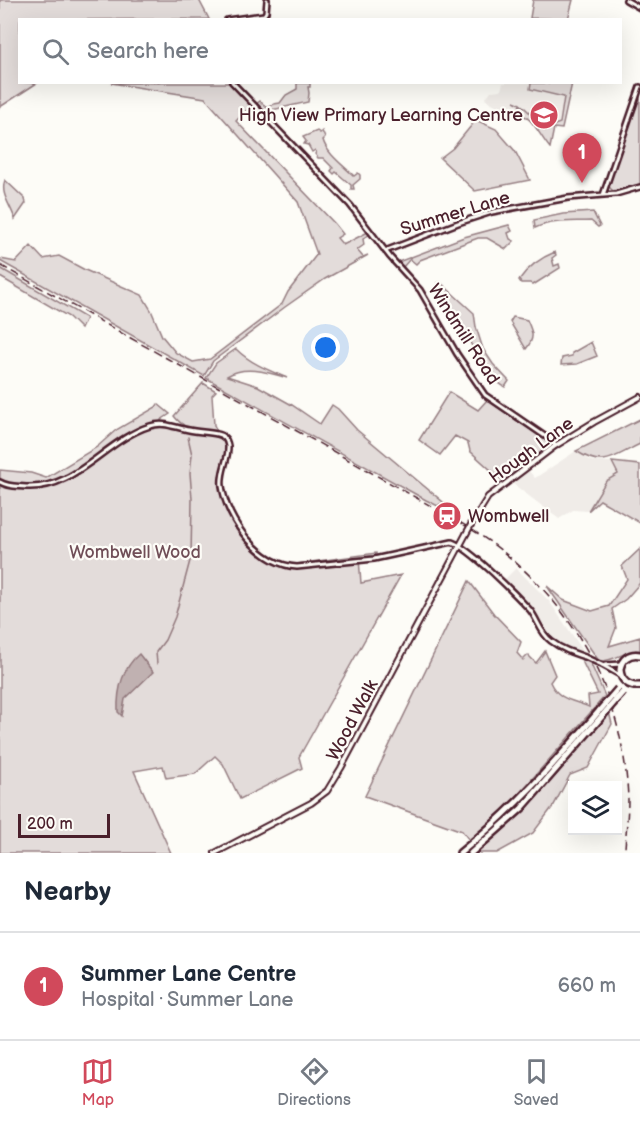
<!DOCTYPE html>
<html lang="en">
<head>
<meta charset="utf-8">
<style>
  body { margin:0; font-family:"Balsamiq Sans",sans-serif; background:#f2f2f3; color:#1f2937 }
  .controls { position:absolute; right:18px; bottom:18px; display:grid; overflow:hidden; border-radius:0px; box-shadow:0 6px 24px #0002 }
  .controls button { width:54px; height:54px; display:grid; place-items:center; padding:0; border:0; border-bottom:2px solid #e0e1e3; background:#fff; color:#1f2937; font:30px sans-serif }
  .scale { position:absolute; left:18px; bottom:15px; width:92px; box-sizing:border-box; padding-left:6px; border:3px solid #4a1f2b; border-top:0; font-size:16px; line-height:21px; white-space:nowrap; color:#4a1f2b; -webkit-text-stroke:4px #fdfcf7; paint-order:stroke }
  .you { position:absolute; left:326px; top:348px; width:21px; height:21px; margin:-15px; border:4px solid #fff; border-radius:50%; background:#1a73e8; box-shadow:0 0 0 9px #1a73e833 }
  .badge { display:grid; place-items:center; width:39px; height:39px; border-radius:50%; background:#d1495b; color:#fff; font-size:20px; font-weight:700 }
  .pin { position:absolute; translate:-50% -50px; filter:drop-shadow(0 2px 3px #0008) }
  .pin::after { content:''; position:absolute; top:32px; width:21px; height:18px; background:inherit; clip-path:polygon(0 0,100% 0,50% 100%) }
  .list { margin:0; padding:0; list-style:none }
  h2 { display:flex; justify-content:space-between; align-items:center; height:78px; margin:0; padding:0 24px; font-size:26px }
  h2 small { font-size:20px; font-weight:400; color:#747a83 }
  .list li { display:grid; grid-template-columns:39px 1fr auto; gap:18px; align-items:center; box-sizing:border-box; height:108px; padding:0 24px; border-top:2px solid #e0e1e3 }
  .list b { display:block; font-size:22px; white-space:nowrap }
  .list p { margin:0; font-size:20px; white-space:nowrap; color:#747a83 }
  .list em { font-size:20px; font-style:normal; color:#747a83 }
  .icon { flex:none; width:33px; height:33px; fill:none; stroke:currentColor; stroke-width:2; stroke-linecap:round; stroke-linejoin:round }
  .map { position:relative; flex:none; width:640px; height:853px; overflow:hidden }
  .search { position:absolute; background:#fff; box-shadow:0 6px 24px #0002; left:18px; right:18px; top:18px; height:66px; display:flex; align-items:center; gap:15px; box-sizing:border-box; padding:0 21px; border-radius:0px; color:#747a83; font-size:22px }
  .sheet { height:186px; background:#fff }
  nav { display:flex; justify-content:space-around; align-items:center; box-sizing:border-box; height:84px; border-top:2px solid #e0e1e3; background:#fff; font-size:16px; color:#747a83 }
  nav a { display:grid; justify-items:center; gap:3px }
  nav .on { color:#d1495b }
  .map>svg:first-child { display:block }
</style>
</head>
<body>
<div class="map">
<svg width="640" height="853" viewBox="0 0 640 853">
  <rect width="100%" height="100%" fill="#fdfcf7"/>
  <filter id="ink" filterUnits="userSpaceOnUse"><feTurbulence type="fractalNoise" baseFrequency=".0167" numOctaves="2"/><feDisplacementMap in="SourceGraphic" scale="12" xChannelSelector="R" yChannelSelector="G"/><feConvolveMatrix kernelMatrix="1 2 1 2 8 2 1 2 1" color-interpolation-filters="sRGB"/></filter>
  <g filter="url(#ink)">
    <path fill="#f0ece8" d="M503,83H572L562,129L554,128L550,148L528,118L521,113L513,111L512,115L485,99L491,91L501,90Z
      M576,451L591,461L612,462L618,474L606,481L588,511L573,510L559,519L512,483L528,470L535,478Z
      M516,568L549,601L586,655L558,642L544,628L532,608L504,580Z"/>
    <path fill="#e3dcda" stroke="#967e82" stroke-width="1.5" d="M0,0H199L209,19L20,20V82L37,83L0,107Z
      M533,0H573L568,19L530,18Z
      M111,83H229L251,106L236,121L335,224L343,234L337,238L343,245L368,232L370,234L363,239L364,245L357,250L363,257L368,255L325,279L285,307L213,361L204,376L0,261V259L16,262L31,246L43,259L59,256L85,270L142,295L151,310L162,336L176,353L193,362L210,359L282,304L288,292L317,254L298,202L205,98Z
      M297,83H310V87H308L309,93L308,102L263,112L256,104L260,101L267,108L274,104L280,103L286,95L297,89Z
      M531,83H572L562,129L554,128L550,148C538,134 533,115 513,111L515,108L518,111L520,104L514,101C526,105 528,114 538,120L539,126L546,131L544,129L560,123L564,97L530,89Z
      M640,95V184L613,191L608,186Z
      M476,120L496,129L515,151L530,180L475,191L440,158L453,148Z
      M317,131L320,133L322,131L325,138L323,140C327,154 343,165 354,176L358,173L360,175V179L353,185L354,189H351V185L336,172L334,174L331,171L333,168L323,158H318L315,154L316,152L315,150L312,152L308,145L304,144L306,141L303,137Z
      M5,180L25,199L26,203L15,219C10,204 0,194 5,180Z
      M593,212L600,226L598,227L591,221C570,222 552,220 535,228L534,220L563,214Z
      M509,225L512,231L508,233L510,239L514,241L506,249L487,238H478L420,260L416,264L410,259L403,267L398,262L464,237Z
      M555,252L556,255L552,258L554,266L559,264L560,268L533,285L530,283H521L519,280C528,267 540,258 555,252Z
      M0,268L86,318L81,329L69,317L0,277Z
      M440,282L474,313L476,327L483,349L493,364L509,381L505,387C481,375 454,308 438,283Z
      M513,317L527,320C533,333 535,338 526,349L510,322Z
      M591,342L597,356L577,364L561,365L562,358L572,356V353Z
      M236,349C250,363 268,370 287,378C267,372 245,365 227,376L258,386L292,405L320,424L332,405L338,409L357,430L449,507L450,510L440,504L438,506L426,500L206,378L216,363Z
      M203,383L216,391L212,395L214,425L217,431C198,428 187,433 174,416Z
      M449,392L478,410L487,400L548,442L549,446L503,481L470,451L468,443L455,436L440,455L419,440Z
      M158,404L170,414L161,420L163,424L210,433L223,439L227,449L220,472V484L223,496L238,531L246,543L275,564L289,565L376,553V557L359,559L361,583L401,575L299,757L302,768L240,799L223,764L215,756L195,774L166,778L163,766L134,771L171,853H0V470L31,473L46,478L97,447L116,430L156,407Z
      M640,419V444C613,457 604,469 576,451Z
      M612,462L640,465V523L600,500L588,511L606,481L618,474Z
      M640,549V583L626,599L612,609L616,628L609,646L640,637V650C625,650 614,662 599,661L547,586L563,600L592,611L609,606L627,579L622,566Z
      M469,581L494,614L521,642L517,653L523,660L528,655L536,663L545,651L555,675L550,682C558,700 573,700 589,707L588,696L598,694L581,659L590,662L605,696L510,804L469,840L462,831L365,796Z
      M609,712L612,724L588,768L570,775L554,805L533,833L497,853H476C528,813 567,762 609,712Z"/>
    <path fill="#c0b1b1" stroke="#91777b" stroke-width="1.5" d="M139,654L153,672L125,699L122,716L118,712C117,689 122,669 139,654Z"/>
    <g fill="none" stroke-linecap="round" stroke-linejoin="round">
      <path stroke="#91777b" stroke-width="1.5" d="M157,664L156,652L165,640L175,617L191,557L192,499L190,473L192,455L188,437"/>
      <g stroke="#4a1f2b" stroke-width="8">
        <path id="tertiary" d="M626,0L640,8
          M227,20L264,15L266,12L267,0
          M232,82L350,205L390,257L420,290L457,354L485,395L552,441L555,446
          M603,195L640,87
          M385,251L458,223L492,212L568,198L616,194L640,187
          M0,482C9,487 16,486 26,487C76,490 105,440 150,426C165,421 175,428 189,430C198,432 208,432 217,434C223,435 227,439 228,446C229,459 220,472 222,486C227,521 260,565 297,567L374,559L452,542C471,549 515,594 530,610C538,620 540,633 551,641C561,649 573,653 585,657
          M602,665L620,675
          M605,665L621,664"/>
      </g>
      <g stroke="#4a1f2b" stroke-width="8">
        <path id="secondary" d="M472,523L488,497L555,446L594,422L640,397
          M215,853L311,803L327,791L341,768L466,534"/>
      </g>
      <g stroke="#4a1f2b" stroke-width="10">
        <path id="trunk" d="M640,655C629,653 621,659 620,670C621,681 629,687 640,686
          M460,853C514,809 555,763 600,710
          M471,853L522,808L603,715"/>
      </g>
      <use href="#tertiary" stroke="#fdfcf7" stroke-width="3"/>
      <use href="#secondary" stroke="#fdfcf7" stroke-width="4"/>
      <use href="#trunk" stroke="#fdfcf7" stroke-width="5"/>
      <path stroke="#4a1f2b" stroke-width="1.5" stroke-dasharray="9 4.5" stroke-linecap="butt" d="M0,265L456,520C559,579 623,679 628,798C628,815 626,832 625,848"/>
      <g stroke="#4a1f2b" stroke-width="8" stroke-linecap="butt">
        <path id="tertiary-bridge" d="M585,657L602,665"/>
      </g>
      <g stroke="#4a1f2b" stroke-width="8" stroke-linecap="butt">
        <path id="secondary-bridge" d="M466,534L472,523"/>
      </g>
      <g stroke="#4a1f2b" stroke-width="10" stroke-linecap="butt">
        <path id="trunk-bridge" d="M600,710L618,689
          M603,715L623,692"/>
      </g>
      <use href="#tertiary-bridge" stroke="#fdfcf7" stroke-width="3"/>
      <use href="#secondary-bridge" stroke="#fdfcf7" stroke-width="4"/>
      <use href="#trunk-bridge" stroke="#fdfcf7" stroke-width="5"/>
    </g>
  </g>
  <defs>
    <g id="school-disc" transform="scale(1.5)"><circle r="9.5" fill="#d1495b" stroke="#fdfcf7"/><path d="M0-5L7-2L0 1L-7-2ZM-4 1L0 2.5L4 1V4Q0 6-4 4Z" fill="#fff"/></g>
    <g id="station-disc" transform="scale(1.5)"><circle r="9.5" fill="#d1495b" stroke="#fdfcf7"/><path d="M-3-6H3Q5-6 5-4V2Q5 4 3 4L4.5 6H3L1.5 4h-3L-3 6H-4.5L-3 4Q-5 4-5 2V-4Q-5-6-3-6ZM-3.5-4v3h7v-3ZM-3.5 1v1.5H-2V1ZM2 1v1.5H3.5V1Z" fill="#fff"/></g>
  </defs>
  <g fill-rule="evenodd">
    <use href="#school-disc" x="544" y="115"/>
    <use href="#station-disc" x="447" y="516"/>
  </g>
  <g text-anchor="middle" stroke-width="4.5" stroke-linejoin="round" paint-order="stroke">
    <g font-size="18" fill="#4a1f2b" stroke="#fdfcf7" text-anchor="end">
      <text x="523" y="121">High View Primary Learning Centre</text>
      <text x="468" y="522" text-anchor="start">Wombwell</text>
    </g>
    <g font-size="18" fill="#4a1f2b" stroke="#fdfcf7">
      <text transform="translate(455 213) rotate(-17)" y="6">Summer Lane</text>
      <text transform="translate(464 334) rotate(57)" y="6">Windmill Road</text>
      <text transform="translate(531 450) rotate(-36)" y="6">Hough Lane</text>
      <text transform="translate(352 720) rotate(-62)" y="6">Wood Walk</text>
    </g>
    <g font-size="18" fill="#704e57" stroke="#fdfcf7">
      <text x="135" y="558">Wombwell Wood</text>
    </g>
  </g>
</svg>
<div class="controls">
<button><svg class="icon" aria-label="layers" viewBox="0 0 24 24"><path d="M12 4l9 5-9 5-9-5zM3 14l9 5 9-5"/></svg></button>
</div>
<div class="scale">200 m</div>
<div class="you"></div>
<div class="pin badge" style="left:582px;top:183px">1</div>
<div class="search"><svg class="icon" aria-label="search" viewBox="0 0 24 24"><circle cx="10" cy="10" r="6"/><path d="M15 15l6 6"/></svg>Search here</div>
</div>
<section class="sheet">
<h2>Nearby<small></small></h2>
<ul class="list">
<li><span class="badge">1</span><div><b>Summer Lane Centre</b><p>Hospital · Summer Lane</p></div><em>660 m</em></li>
</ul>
</section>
<nav>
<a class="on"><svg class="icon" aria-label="map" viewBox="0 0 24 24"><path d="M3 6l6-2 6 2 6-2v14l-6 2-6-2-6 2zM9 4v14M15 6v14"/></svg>Map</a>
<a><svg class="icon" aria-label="directions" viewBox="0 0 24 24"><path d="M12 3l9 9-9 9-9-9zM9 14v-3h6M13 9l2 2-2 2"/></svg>Directions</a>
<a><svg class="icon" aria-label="saved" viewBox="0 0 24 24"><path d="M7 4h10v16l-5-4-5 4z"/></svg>Saved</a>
</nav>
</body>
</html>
